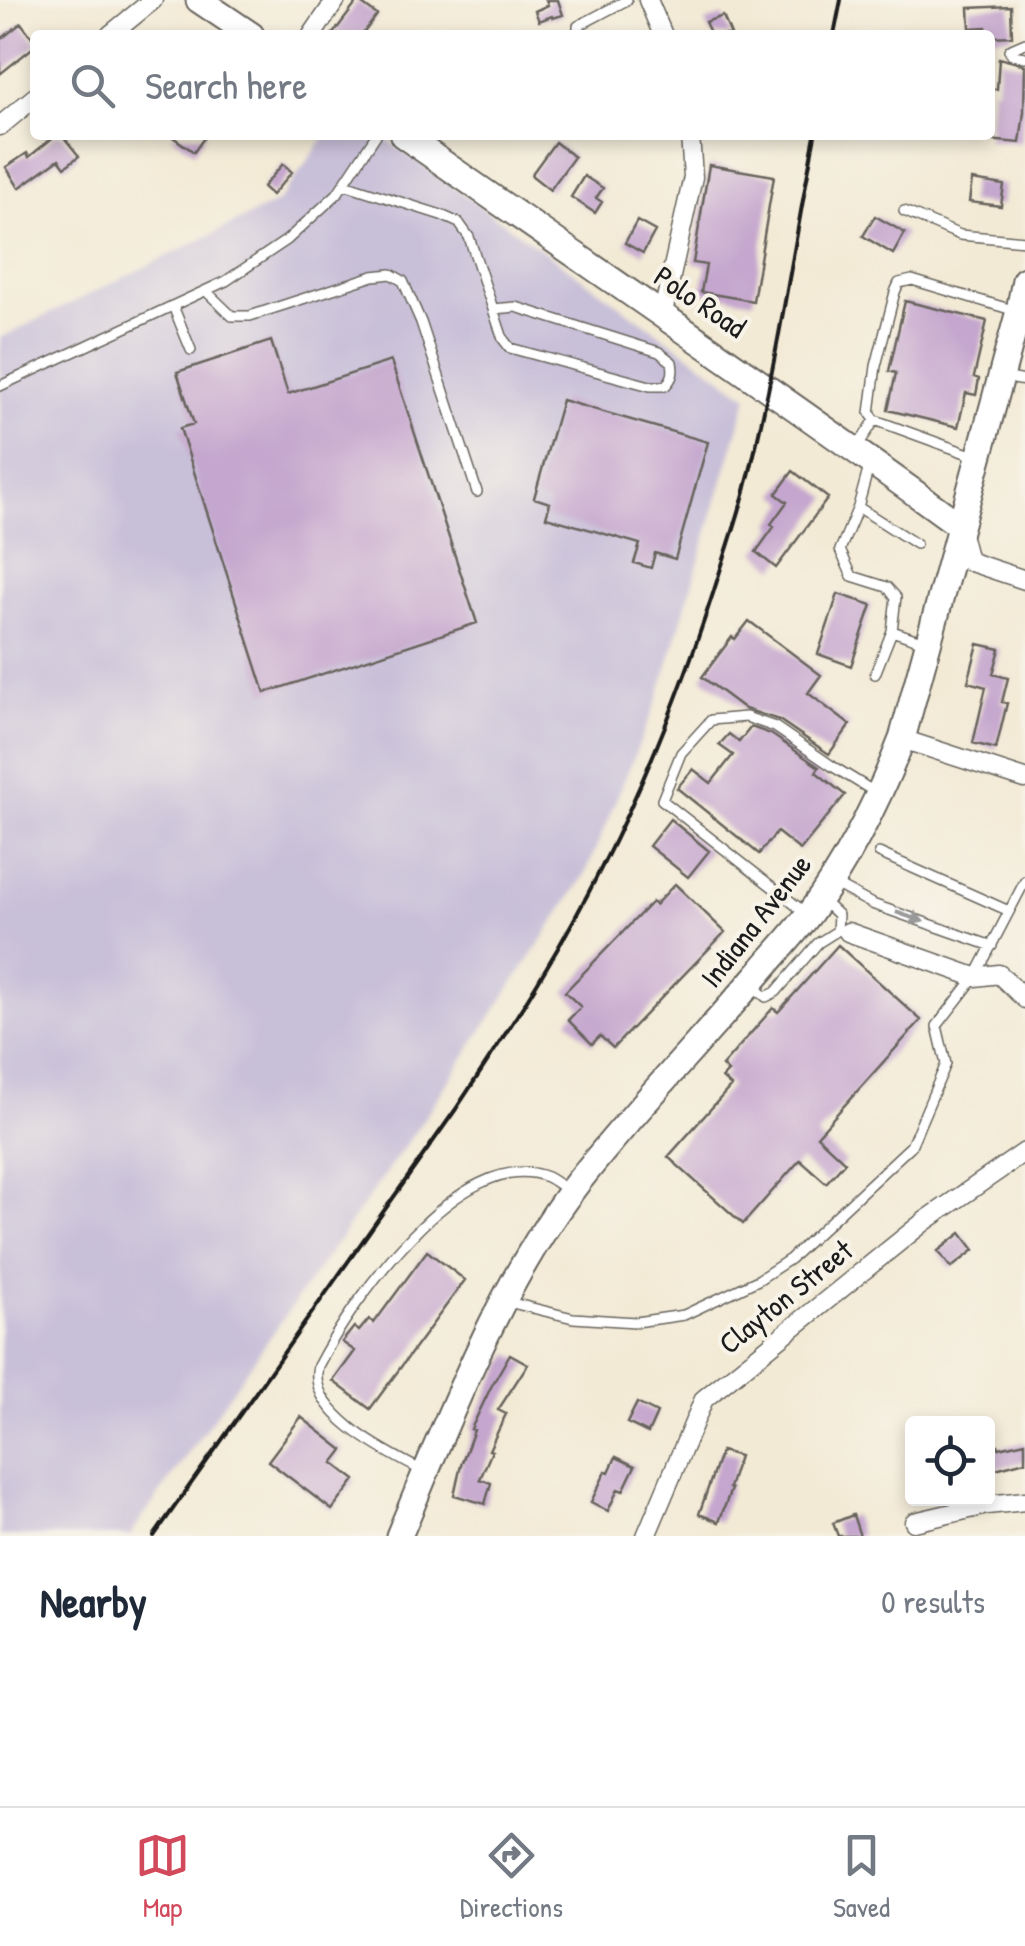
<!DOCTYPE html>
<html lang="en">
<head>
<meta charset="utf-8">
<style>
  body { margin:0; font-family:"Patrick Hand",sans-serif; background:#f6f6f7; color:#1f2937 }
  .controls { position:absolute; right:30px; bottom:30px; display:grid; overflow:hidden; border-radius:10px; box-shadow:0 5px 15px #0003 }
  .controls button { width:90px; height:90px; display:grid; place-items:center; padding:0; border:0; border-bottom:2px solid #e0e1e3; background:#fff; color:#1f2937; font:50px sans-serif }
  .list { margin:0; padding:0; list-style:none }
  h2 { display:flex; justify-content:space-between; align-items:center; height:130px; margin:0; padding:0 40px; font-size:42px }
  h2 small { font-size:32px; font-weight:400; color:#747a83 }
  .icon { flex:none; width:55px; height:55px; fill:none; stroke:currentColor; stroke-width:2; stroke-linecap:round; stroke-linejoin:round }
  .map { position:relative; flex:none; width:1025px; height:1536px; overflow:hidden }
  .search { position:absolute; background:#fff; box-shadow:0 5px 15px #0003; left:30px; right:30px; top:30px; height:110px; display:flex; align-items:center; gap:25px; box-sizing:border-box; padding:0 35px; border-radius:10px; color:#747a83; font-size:38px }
  .sheet { height:270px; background:#fff }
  nav { display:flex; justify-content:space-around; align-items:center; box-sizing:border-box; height:140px; border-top:2px solid #e0e1e3; background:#fff; font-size:28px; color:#747a83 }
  nav a { display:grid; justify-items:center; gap:5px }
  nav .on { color:#d1495b }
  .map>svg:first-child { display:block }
</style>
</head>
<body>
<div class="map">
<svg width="1025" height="1536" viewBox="0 0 1025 1536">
  <rect width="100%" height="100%" fill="#f7f3e8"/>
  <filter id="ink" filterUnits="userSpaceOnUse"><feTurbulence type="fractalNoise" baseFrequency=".01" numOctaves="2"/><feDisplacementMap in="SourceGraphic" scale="20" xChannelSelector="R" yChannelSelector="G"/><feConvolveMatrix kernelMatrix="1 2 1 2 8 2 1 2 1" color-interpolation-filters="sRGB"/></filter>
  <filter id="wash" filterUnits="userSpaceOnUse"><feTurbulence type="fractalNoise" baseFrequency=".0048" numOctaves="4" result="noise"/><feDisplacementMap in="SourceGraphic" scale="40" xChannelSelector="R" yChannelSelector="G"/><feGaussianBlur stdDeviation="2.25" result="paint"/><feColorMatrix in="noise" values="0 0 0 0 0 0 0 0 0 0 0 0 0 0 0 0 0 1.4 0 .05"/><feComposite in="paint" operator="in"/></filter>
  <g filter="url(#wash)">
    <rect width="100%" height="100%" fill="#f3ead5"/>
    <path fill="#c8bfd8" d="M326,135H380L748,396L659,696L585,875L419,1126L130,1536H0V338L278,202Z"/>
    <g id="blocks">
      <path fill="#c5a6ce" d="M546,0H558L563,15L553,18L552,16L539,21L535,11L548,5Z
        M358,1L377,15L362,35H332Z
        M1011,6L1012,36L990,37V35H986V27L970,28L969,8Z
        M723,16L731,35H711L705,22Z
        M21,23L35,41V46L0,74V40Z
        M999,58L1025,65L1024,112L1020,143L988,140L992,89H997Z
        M56,135H62L79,156L65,167L59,159L19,188L6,167L27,153L29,157Z
        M170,135H206L194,152Z
        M555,142L574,157L550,190L531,175Z
        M283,164L292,172L272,195L263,187Z
        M709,165L774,176L753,301L701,292L706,265L693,263Z
        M584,176L603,188L596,198L602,202L595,213L571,197Z
        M972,180L1004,185L1001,206L969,202Z
        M875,216L905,233L893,254L863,236Z
        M637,221L655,231L643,253L625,243Z
        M905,301L987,321L974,377L979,379L976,395L966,393L958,427L888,410L896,373L889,371Z
        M271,341L288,394L391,361L477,623L265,693L180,428L194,424L177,372Z
        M562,400L708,442L675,559L655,553L651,568L634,563L640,544L546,517L550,503L534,498Z
        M793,471L828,498L776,568L756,552L774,527L771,524L787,502L776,494Z
        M838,594L872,605L851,666L818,654Z
        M749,621L821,675L808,693L850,725L829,754L779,720L745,709L702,677L732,637L735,639Z
        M978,644L1000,649L993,674L1008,678L1002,702L1007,703L996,749L973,743L986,687L968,682Z
        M751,727L771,734L819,767L816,772L845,795L800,850L777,832L759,854L677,788L693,769L711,783L733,755L719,745L729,734L739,742Z
        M670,819L709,851L688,877L649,846Z
        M675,884L725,932L613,1048L600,1036L592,1044L568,1020L581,1007L565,992L652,902L655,905Z
        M838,945L921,1020L817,1136L845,1162L826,1183L800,1160L743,1224L668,1157L731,1086L722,1078L728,1072L722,1066L773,1008L778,1012Z
        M961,1233L974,1250L951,1268L938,1251Z
        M427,1251L465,1280L370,1409L333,1381L355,1351L342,1342L354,1327L359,1331L369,1319L374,1323Z
        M510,1354L528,1364L498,1410L506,1414L489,1450L492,1451L480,1479L491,1483L485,1504L454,1495L461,1465L474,1430L471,1429L491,1387Z
        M637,1403L657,1413L648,1433L627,1423Z
        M301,1417L343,1450L333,1463L355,1480L332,1510L268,1461Z
        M1025,1442V1461L988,1471V1448L998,1445L999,1448Z
        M721,1451L739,1456L729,1488L731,1489L719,1522L699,1514Z
        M616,1457L635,1466L623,1491L618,1489L608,1511L591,1502L606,1471L609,1472Z
        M853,1515L860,1536H838L833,1523Z"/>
    </g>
  </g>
  <g filter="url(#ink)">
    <use href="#blocks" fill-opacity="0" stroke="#67645d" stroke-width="2.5"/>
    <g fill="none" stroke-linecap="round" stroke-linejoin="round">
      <g stroke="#67645d" stroke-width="12">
        <path id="lane" d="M578,35V26L627,0
          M1025,43L1009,50L1012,55L1025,57
          M344,184L441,215L459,223L469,237L503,339L510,348L650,386H665C673,378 674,373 672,362L659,352L516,307L493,309
          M904,211L960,235L1025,241
          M206,291L232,316H250L373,276L391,274L403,281L421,322L477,492
          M173,306L191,350
          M1003,377L1025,381
          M0,386L226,281L287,240L337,194L376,135
          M857,447L875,420
          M974,456L875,420L870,413L876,366L895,292L899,283L912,280L1016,311
          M870,463L858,507L840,550L852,576L887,587L896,597L892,631L924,642
          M858,507L916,544
          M875,674L892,631
          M879,853L1009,911
          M833,883L872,904L992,946
          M808,915L662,800L681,753L711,720L746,717L775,727L832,766L878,794
          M752,986L766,997L776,992L818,943L837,931L838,915L822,900
          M508,1302L573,1318L636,1322L684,1315L758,1280L790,1259L911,1146L946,1064L937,1026L975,977L1025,881
          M423,1471C388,1453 306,1413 318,1366C350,1304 462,1143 547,1177C554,1180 560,1186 567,1190"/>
      </g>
      <g stroke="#67645d" stroke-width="21">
        <path id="street" d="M648,0L663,35
          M110,35L153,0
          M312,35L336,0
          M0,126L35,97
          M662,317L693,177L690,135
          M960,530L968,561L1025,580
          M902,739L1025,779
          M848,932L975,977L999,974L1025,999
          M914,1522L987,1505L1025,1501
          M646,1536L704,1399L925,1221L1025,1152"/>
      </g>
      <g stroke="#67645d" stroke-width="29">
        <path id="secondary" d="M199,0L251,35
          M403,135C588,265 776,391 959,525
          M399,1536C450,1415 503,1274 586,1172C641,1103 703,1039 761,971C777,952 795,933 810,913C849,859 878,801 902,739L1019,311L1025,280"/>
      </g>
      <use href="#lane" stroke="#fff" stroke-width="9"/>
      <use href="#street" stroke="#fff" stroke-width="18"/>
      <use href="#secondary" stroke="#fff" stroke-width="25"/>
      <path stroke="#1c1c1c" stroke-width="4" d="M834,35L841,0
        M154,1536L456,1109C485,1065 515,1021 542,975C619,848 678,707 722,565C733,532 744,498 752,463C778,355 794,244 815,135"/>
    </g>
    <defs><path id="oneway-solid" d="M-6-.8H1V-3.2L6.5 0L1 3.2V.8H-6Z" transform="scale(2.5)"/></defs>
    <use fill="#999" href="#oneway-solid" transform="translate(910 917) rotate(19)"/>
  </g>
  <g text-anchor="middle" stroke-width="8" stroke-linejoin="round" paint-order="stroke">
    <g font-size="30" fill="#1c1c1c" stroke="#f7f3e8">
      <text transform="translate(700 302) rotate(34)" y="10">Polo Road</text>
      <text transform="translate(756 921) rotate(-52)" y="10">Indiana Avenue</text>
      <text transform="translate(786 1297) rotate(-39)" y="10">Clayton Street</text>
    </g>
  </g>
</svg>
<div class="controls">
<button><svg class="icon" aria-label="locate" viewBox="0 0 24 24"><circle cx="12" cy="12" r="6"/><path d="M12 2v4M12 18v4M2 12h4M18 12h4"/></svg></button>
</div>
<div class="search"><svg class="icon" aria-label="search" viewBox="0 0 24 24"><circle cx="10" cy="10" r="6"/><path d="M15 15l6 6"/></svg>Search here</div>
</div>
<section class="sheet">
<h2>Nearby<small>0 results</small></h2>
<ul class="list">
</ul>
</section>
<nav>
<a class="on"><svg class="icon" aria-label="map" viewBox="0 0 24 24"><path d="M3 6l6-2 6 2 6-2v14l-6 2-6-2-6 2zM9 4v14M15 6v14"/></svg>Map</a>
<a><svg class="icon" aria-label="directions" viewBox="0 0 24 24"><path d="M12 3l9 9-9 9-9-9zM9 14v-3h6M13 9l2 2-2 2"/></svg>Directions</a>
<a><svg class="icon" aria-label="saved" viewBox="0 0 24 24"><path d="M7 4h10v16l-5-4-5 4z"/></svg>Saved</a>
</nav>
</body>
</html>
